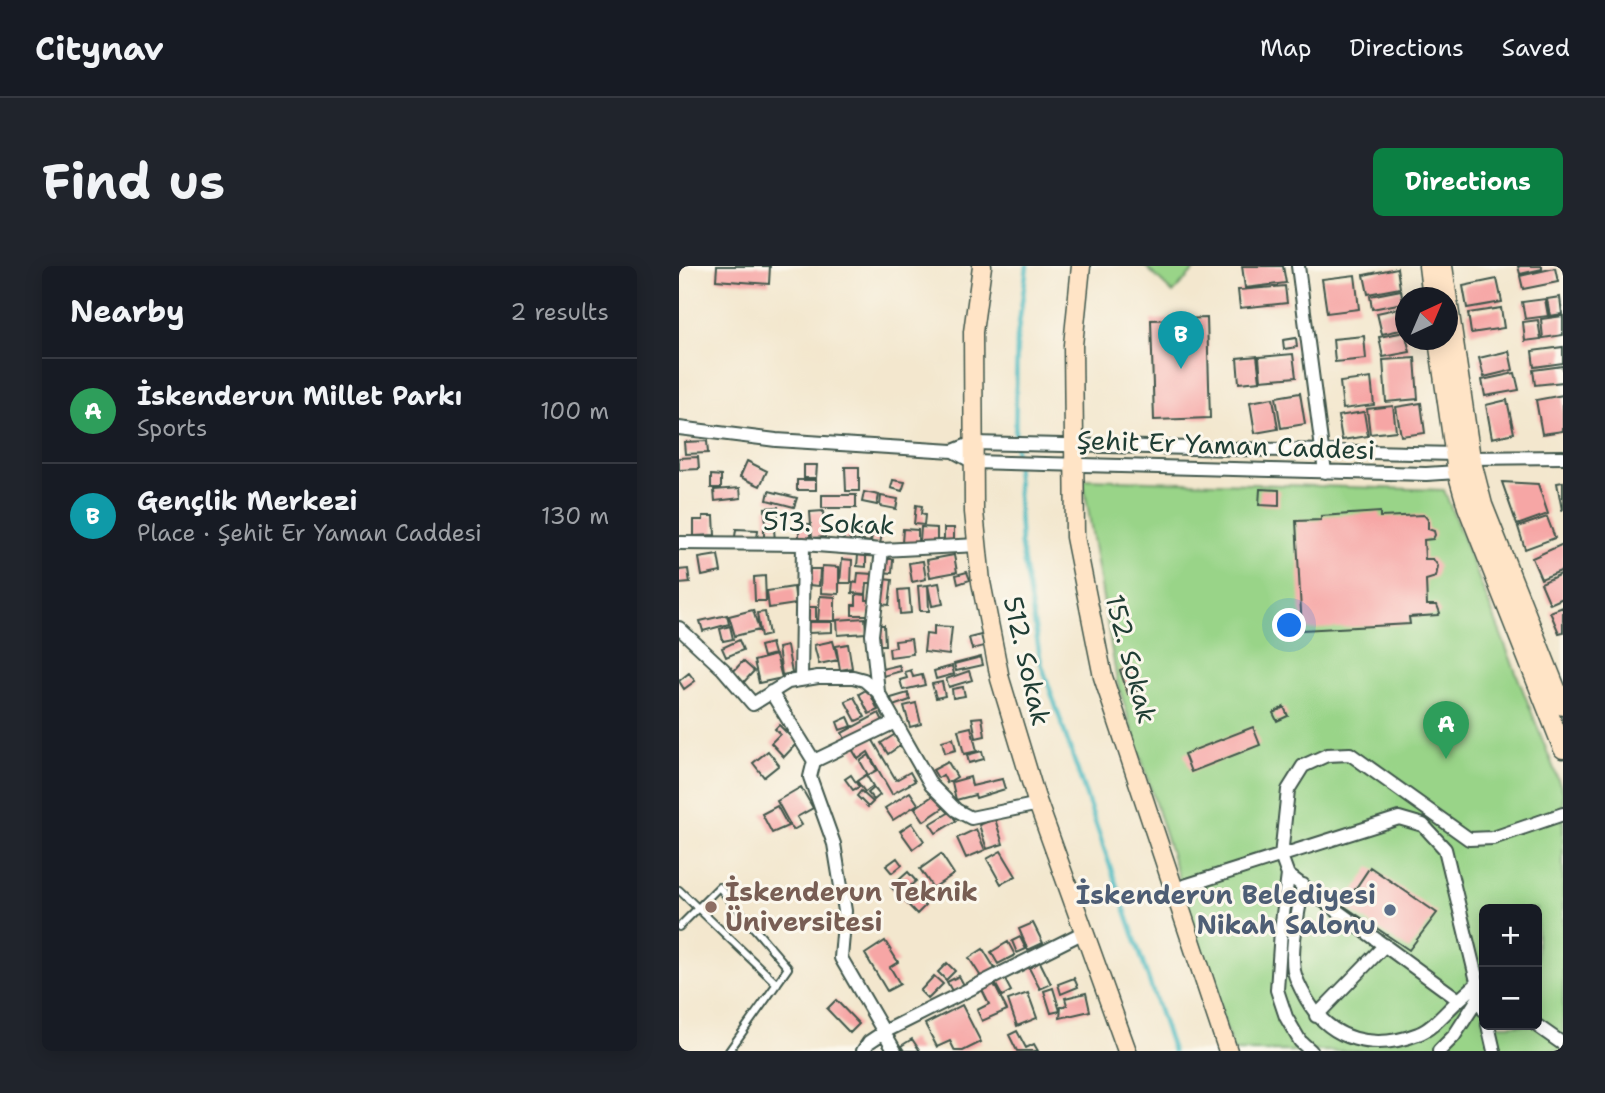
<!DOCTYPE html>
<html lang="en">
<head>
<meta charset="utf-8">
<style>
  body { margin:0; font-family:"Shantell Sans",sans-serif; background:#20242c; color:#f1f3f6 }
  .controls { position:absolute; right:21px; bottom:21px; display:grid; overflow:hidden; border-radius:10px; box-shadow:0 4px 18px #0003 }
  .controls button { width:63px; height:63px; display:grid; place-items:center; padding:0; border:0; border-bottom:2px solid #363941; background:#171b24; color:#f1f3f6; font:35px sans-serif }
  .compass { position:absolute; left:716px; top:21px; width:63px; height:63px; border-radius:50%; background:#171b24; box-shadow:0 4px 18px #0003; rotate:44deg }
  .you { position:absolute; left:611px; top:360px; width:24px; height:24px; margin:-18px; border:5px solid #fff; border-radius:50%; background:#1a73e8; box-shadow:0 0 0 10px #1a73e833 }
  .badge { display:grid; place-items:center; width:46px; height:46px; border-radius:50%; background:#0b8043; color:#fff; font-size:23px; font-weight:700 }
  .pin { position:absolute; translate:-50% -58px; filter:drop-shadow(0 2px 4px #0008) }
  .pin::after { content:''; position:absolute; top:37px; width:24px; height:21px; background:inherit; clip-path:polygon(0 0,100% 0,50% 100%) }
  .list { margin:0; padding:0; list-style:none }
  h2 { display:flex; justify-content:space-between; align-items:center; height:91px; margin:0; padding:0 28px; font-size:30px }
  h2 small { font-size:23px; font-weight:400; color:#9ea1a6 }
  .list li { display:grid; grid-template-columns:46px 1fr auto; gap:21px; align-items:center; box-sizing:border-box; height:105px; padding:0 28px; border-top:2px solid #363941 }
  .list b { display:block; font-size:26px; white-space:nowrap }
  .list p { margin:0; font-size:23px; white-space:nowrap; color:#9ea1a6 }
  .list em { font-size:23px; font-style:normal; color:#9ea1a6 }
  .map { position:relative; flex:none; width:884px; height:785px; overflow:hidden; border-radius:10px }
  header { display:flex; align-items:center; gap:42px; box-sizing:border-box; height:98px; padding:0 35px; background:#171b24; border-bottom:2px solid #363941 }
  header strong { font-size:33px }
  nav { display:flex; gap:38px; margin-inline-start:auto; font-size:24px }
  .intro { display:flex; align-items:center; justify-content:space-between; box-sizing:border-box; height:168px; padding:0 42px }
  h1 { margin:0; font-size:49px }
  .button { padding:18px 32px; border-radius:10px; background:#0b8043; color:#fff; font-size:24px; font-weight:700 }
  main { display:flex; gap:42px; padding:0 42px }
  aside { flex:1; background:#171b24; border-radius:10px; box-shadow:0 4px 18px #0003 }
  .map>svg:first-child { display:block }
</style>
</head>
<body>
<header>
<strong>Citynav</strong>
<nav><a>Map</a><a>Directions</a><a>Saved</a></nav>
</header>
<div class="intro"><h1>Find us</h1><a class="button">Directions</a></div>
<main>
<aside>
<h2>Nearby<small>2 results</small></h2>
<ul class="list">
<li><span class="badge" style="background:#2e9e5b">A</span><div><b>İskenderun Millet Parkı</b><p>Sports</p></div><em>100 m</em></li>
<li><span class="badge" style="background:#0f9aa8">B</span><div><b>Gençlik Merkezi</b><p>Place · Şehit Er Yaman Caddesi</p></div><em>130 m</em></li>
</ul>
</aside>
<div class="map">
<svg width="884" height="785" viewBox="0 0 884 785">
  <rect width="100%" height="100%" fill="#fbf7ec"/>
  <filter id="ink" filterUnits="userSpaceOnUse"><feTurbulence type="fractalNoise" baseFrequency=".0143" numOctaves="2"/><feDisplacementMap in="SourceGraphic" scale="14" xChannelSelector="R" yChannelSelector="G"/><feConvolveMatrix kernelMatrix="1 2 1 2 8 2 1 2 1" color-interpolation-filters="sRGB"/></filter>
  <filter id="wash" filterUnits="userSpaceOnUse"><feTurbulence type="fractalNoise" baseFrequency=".00686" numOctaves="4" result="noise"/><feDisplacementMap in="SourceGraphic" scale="28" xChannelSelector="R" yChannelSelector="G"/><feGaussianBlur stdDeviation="1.57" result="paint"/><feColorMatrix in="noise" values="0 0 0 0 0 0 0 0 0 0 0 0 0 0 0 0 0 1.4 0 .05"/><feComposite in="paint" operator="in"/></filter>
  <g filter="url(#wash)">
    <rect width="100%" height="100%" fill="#f3e7ce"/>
    <path fill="#99d488" stroke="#5c885e" stroke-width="2" fill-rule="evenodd" d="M466,0H519L494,27Z
      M404,213L765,224L884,526V785H554L438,415ZM805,643H858V759H805Z"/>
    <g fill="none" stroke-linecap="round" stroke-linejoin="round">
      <path stroke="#4bbac0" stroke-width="4.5" d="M348,0L338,72L336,177L342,280L362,397L494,785"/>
    </g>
    <g id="blocks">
      <path fill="#f6a6a5" d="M38,0H91L90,18L37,14Z
        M563,0H604L607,17L566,22Z
        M839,0H863V3L841,8Z
        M718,2L721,22L689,28L685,9Z
        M876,2L879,16L844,23L841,10Z
        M676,9L680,43L648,47L643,13Z
        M818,13L823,36L788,42L784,20Z
        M606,20L608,37L561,42L559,24Z
        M722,24L724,37L693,43L691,30Z
        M881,31L883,48L871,50L868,33Z
        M866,33L869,50L846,53L843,36Z
        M726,41V63L703,68L698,47Z
        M822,42L825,62L792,67L789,47Z
        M884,50V69L864,72L862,53Z
        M528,52L531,152L475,154L472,54Z
        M859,54L862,73L846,75L844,56Z
        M726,66L731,86L704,91L700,71Z
        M685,70L687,93L656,96L654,73Z
        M617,72L618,81L605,83L604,74Z
        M884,81V97L855,101L853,85Z
        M830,85L834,104L805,111L800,92Z
        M614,88L617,111L582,114L580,91Z
        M578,90L581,115L560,117L558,92Z
        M736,92L739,133L707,136L704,94Z
        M884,100V116L856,119L854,104Z
        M836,107L840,124L806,130L803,114Z
        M692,112L695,139L664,143L661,116Z
        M621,127L626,158L602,162L597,131Z
        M884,129V165L863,168L857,134Z
        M594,132L599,163L576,167L571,136Z
        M828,134L835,167L813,172L807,139Z
        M742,137L746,167L722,170L717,141Z
        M714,140L717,165L691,168L688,143Z
        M685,146L689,170L663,174L659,150Z
        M28,175L29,187L6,188L5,176Z
        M19,191L20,203L0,204V192Z
        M68,195L88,205L81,220L61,211Z
        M125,199H138L137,212H125Z
        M166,201H180V225H167Z
        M32,209L42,210V222H32Z
        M118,214H137V224H118Z
        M214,214L226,216L223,225L212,222Z
        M823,216L859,218L869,248L838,259Z
        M884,216V243L883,244L878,217Z
        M61,222L62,232L36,235L35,224Z
        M581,223L600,224V240L580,239Z
        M90,225L118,232L115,241L88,234Z
        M185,226L200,229L198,239L183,236Z
        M143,229H177V242H143Z
        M202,230L219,233L217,243L201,240Z
        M237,239L243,240L242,248L246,249L245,259L235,258Z
        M99,241V260L87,261L86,242Z
        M144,245L146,271L133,272L131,246Z
        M701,246V251L745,249L749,254V263L755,265L756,269L754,273L745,274L746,293H754L759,300L757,311L747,314L748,339H758L761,347L759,349L730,351L731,358L623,364L617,255L642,254V250Z
        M24,250H35L36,269L15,270V254H24Z
        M868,251L876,272L846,283L839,261Z
        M120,258H131V273H120Z
        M166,260L177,261L174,277L164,276Z
        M182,260L193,262L191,276L180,274Z
        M194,261L204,263L201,278L192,276Z
        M242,261L258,262V277L241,276Z
        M265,262H275V277L265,276Z
        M57,263L79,264L78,273L56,271Z
        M85,263H95L96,275H85Z
        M224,263L239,264V277H223Z
        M884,278V304L862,313L853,292Z
        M39,289L42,306L23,310L20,292Z
        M179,289L187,290V301L178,300Z
        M275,289L278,306L251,311L248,294Z
        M163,293L173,294L172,317H161Z
        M204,293H214L213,307L203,306Z
        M244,295L247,313L233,316L230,297Z
        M143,300L160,301V328L142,327Z
        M9,303L11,317L0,318V304Z
        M131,303H141L140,320L130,319Z
        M288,306L291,314L279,318L277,309Z
        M179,307L194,308V317H188L187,328L173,327L174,316L178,317Z
        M884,307V332L871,338L862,317Z
        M86,310L87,335H76L75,311Z
        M203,313L213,314L210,339L200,338Z
        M260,317L264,338L253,340L249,319Z
        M249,319L250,345H241L239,320Z
        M115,321L117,338L90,342L88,325Z
        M230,323L232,347L221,348L219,324Z
        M177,328L187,329V334H192L191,349H173V339H177Z
        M141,330L156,331V355H139Z
        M128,341H137V355H128Z
        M884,341V366L880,367L871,346Z
        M74,344L80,364L56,370L50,350Z
        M86,346L90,369L82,371L78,347Z
        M48,349L50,358L24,365L21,355Z
        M186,352L187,367L159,369L158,354Z
        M129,356H153V366L129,367Z
        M197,359H205L206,379H198Z
        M51,360L54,373L44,375L41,363Z
        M255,360L273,361L270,389L245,386L247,368L255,369Z
        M302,369L305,380L293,383L290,372Z
        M232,373L234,388L211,391L210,382L217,381L216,375Z
        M60,374L64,384L47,391L43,382Z
        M154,375L159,394L140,398L135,379Z
        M92,377L95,388L84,391L81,380Z
        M169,378L173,402L161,404L157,380Z
        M108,380L113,407L103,409L99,382Z
        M97,389L103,412L80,417L75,395Z
        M302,391L304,399L277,405L275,398Z
        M64,395L75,405L64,417L53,407Z
        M220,399L222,405L204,410L203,403Z
        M454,399L463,423L449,428L441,404Z
        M273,400L275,408L257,413L255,405Z
        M232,404L234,411L243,409L246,419L224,424L221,414L228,412L226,406Z
        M290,405L293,414L270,421L267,413Z
        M10,407L16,415L5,423L0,415Z
        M263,416L266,430L257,432L253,418Z
        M284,421L286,430L274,432L273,423Z
        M189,423L199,444L190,448L180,428Z
        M229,427L231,434L214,440L212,432Z
        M175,431L186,451L177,455L166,435Z
        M237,437L242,458L231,461L225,440Z
        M605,441L609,450L598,455L594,447Z
        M200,447L204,455L167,475L163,467Z
        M169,451L173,460L161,464L158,456Z
        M303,451L306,470L297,472L293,452Z
        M100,459L118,477L105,491L92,477L101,468L96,463Z
        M292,461L298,485L285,488L279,464Z
        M574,461L581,479L512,506L505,488Z
        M215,469L222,479L209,488L202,477Z
        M192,471L217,514L231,506L236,515L213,528L189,486L179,493L173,483Z
        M274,472L277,484L266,487L263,475Z
        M89,485L100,499L85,511L74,497Z
        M303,485L305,493L290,497L288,489Z
        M190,489L198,504L189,509L181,495Z
        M269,496L278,511L268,517L264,509L259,512L254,504Z
        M172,509L180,521L174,524L166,513Z
        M187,509L194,520L186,526L178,515Z
        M291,511L293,520L323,513L326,523L297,532L296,529L277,534L273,516Z
        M122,521L134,542L118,551L123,559L114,564L98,535Z
        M195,522L201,529L195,534L189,527Z
        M182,525L194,536L189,541L178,530Z
        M231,526L239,538L214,554L206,542Z
        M258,527L267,540L245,555L236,542Z
        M98,540L109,560L93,567L83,548Z
        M271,546L277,555L257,567L251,558Z
        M316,553L324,578L308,583L300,559Z
        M233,557L245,575L234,583L221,565Z
        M297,563L306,584L287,592L278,572Z
        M322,585L337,610L322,618L308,593Z
        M262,588L275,608L254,622L241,603Z
        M218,592L223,599L213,607L207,600Z
        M691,601L758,647L730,684L665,640Z
        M229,606L237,615L229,622L246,640L238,648L212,621Z
        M354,657L364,677L349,684L340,663Z
        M341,671L347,683L338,687L333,675Z
        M206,675L219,696L211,701L221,718L208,725L186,688Z
        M329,676L336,689L319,698L312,686Z
        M304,683L318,706L304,714L290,692Z
        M361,696L372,718L361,723L350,702Z
        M268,697L276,705L267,714L259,706Z
        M255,710L264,718L249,733L241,725Z
        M280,710L285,719L273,725L268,716Z
        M325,712L332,725L323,730L316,717Z
        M395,712L399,721L382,728L379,718Z
        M315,718L328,744L303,755L298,744L310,738L303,724Z
        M374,722L381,745L372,747L365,725Z
        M349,727L358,752L338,760L329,734Z
        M407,727L411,745L381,752L382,741L388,739L386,732Z
        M157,734L180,758L171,767L148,743Z
        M283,739L302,776L284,785H276L271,775L258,781L246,758Z
        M338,765L347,782L355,778L359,785H338L330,769Z
        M233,773L241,785H225L222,780Z"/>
    </g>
  </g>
  <g filter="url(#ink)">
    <use href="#blocks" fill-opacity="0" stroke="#3f564b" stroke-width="2"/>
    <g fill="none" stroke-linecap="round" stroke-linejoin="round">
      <g stroke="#3f564b" stroke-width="10">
        <path id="lane" d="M0,624L98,718
          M0,661L40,621L109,702L50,785"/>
      </g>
      <g stroke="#3f564b" stroke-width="16">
        <path id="street" d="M619,0L646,206
          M0,162L97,174L274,185L294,177L776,188L792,192L884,191
          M274,185L294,196L747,208L778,206L782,202
          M0,277L124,278L203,284L299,279
          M203,284L193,369L199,426L252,519L277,544L292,552L360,538
          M0,362L44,403L74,438L109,416L139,411H174L185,414L199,426
          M122,413L124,278
          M92,426L135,495L216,456
          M135,495L131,511L155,578L166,645L162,692L216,785
          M609,609L602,664L598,724L607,751L621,775L632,785
          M624,619C620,644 611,680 615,705C617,715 623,725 628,734C652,775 695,785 739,768C754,763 768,744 780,734
          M496,623L720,552L744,559L766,583L805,744
          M805,721L799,717L780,734L609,609L602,590L609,524L624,500L648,489L671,488L790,573L814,572L884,548
          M637,750L706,679
          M809,759L815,785
          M857,759L884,778
          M184,785L190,776L205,766L405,666
          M760,785L775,770L802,728"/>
      </g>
      <g stroke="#3f564b" stroke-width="21">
        <path id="secondary" d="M303,0L294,66L295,246L302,316L321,413L357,532L448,785
          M402,0L394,79L396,271L424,411L549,785
          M749,0L753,32
          M764,0L792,192L804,239L884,440
          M759,74L778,206L788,241L884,483"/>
      </g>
      <use href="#lane" stroke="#fff" stroke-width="6"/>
      <use href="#street" stroke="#fff" stroke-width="12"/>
      <use href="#secondary" stroke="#ffe4c6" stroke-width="18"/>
    </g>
  </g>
  <circle fill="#8d6e63" stroke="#fbf7ec" stroke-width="2.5" cx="32" cy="641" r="7"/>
  <circle fill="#5c6f8a" stroke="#fbf7ec" stroke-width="2.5" cx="711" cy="644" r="7"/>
  <g text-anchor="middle" stroke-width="6" stroke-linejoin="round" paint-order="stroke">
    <g font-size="26" fill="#1f3d34" stroke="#fbf7ec">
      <text transform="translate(547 179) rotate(2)" y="9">Şehit Er Yaman Caddesi</text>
      <text transform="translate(150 257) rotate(2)" y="9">513. Sokak</text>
      <text transform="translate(452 393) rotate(75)" y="9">152. Sokak</text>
      <text transform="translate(348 395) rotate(77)" y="9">512. Sokak</text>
    </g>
    <g font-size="26" font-weight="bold" fill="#785e54" stroke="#fbf7ec" text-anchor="start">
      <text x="46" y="635">İskenderun Teknik<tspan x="46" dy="30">Üniversitesi</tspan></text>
    </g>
    <g font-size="26" font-weight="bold" fill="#4e5e75" stroke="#fbf7ec" text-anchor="end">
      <text x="697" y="638">İskenderun Belediyesi<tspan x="697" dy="30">Nikah Salonu</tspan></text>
    </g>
  </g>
</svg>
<div class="controls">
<button>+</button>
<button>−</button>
</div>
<svg class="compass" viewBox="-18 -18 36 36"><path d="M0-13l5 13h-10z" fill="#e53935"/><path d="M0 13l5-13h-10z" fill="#9ea1a6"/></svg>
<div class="you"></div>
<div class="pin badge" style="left:767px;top:493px;background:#2e9e5b">A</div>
<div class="pin badge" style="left:502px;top:103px;background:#0f9aa8">B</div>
</div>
</main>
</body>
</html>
